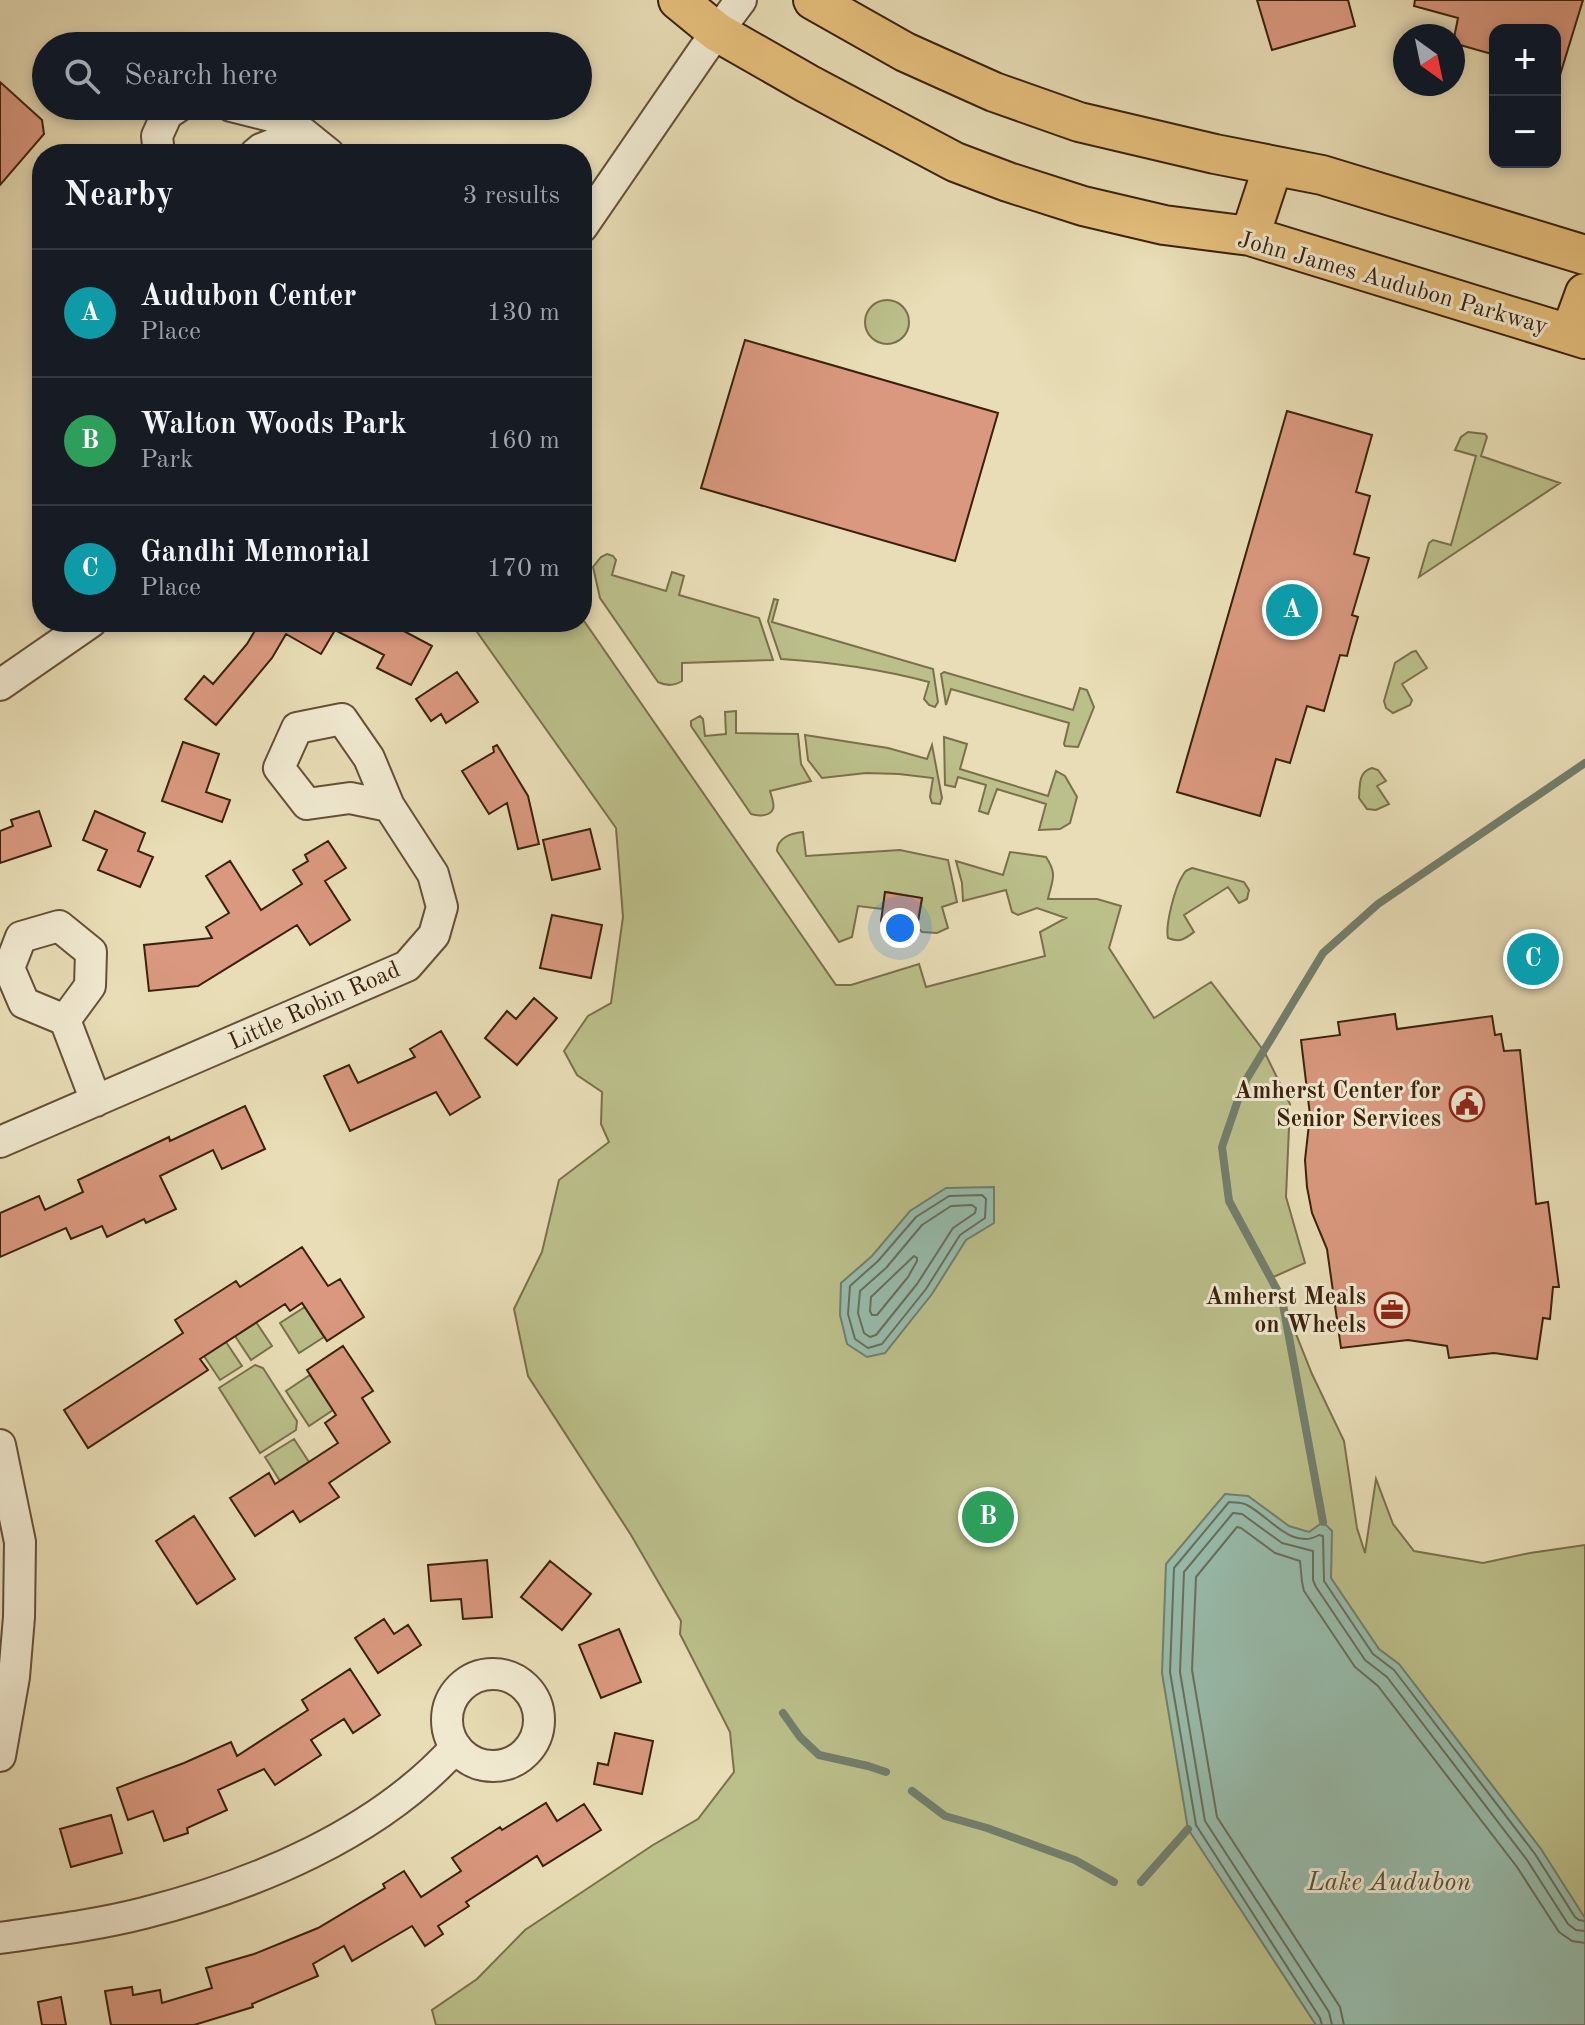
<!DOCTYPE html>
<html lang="en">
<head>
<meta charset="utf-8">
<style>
  body { margin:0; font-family:"Old Standard TT",serif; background:#20242c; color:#f1f3f6 }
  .controls { position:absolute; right:24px; top:24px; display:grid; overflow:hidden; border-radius:16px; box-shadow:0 4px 12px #0003 }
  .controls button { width:72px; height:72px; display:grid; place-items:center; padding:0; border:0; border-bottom:2px solid #363941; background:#171b24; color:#f1f3f6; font:40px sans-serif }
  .compass { position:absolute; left:1393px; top:24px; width:72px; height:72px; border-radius:50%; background:#171b24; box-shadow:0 4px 12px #0003; rotate:147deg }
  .you { position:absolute; left:900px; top:928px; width:28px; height:28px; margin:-20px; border:6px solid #fff; border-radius:50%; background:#1a73e8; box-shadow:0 0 0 12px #1a73e833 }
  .badge { display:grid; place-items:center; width:52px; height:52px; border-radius:50%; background:#c59692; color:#fff; font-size:26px; font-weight:700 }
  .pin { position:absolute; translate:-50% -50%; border:4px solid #fff; box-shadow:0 2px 8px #0006 }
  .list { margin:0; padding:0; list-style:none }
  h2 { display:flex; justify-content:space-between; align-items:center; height:104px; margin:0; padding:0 32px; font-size:34px }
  h2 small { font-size:26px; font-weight:400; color:#9ea1a6 }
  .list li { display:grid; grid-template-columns:52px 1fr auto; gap:24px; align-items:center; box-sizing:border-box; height:128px; padding:0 32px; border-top:2px solid #363941 }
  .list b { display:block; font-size:30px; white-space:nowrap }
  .list p { margin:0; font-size:26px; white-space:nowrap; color:#9ea1a6 }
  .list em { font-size:26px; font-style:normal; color:#9ea1a6 }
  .icon { flex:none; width:44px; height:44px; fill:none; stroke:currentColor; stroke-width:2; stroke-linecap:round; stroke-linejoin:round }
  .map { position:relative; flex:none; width:1585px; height:2025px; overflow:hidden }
  .search { position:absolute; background:#171b24; box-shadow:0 4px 12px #0003; left:32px; top:32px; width:560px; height:88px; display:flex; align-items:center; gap:20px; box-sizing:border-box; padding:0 28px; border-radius:44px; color:#9ea1a6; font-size:30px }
  .panel { position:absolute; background:#171b24; box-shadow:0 4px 12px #0003; left:32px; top:144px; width:560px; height:488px; border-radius:32px }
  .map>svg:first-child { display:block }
</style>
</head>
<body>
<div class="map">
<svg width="1585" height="2025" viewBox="0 0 1585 2025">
  <rect width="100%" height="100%" fill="#e8ddb6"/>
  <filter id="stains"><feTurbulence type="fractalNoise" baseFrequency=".0025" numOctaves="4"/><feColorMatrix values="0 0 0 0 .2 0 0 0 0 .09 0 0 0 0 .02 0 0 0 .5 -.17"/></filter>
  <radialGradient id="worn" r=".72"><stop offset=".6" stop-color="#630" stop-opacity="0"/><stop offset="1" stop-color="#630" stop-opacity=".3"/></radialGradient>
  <path fill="#bbbf8a" stroke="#7b704c" stroke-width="2" d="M865 322a22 22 0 1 1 44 0a22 22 0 1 1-44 0Z
    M1468,432L1485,434L1487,437L1481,456L1560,483L1419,577L1429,543L1433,540L1451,545L1476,456L1455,450L1461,437Z
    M607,554L613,556L616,560L612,575L666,591L672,572L684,576L679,595L759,618L773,660L682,663V681C674,686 666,686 658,682L600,598L593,567L601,557Z
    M774,599L778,600L772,622L933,669L938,702L935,707L929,705L924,699L929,682C880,669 831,662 781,659L768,621Z
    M582,618L836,985H851L919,964L926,987L1045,956L1040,932L1066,918L1037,908L1018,915L1012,912L1006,890L963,901L962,883L956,861L1003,875L1010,852L1046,857C1058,875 1052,880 1048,899H1097L1121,906L1109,948L1154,1018L1211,982L1264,1051L1290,1104L1286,1197L1305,1263L1271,1278L1282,1299L1312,1374L1344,1441L1357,1528L1365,1553L1376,1479L1393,1524L1414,1551L1483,1563L1530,1553L1585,1545V2025H436L432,2010L477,1979L525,1930L653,1845L698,1819L734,1772L730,1732L680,1634L681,1621L631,1535L528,1376L514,1309L542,1252L559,1180L609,1142L601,1124L602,1092L577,1075L564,1051L588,1016L611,1003L623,917L616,828L470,622H582Z
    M1416,651L1427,668L1402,684L1412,700L1410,705L1393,713L1386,708L1384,701L1395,663L1412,652Z
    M944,672L1073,710L1080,688L1087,690L1094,707L1078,747L1065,746L1064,744L1069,723L951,689L946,705L941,674Z
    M736,711V733L798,734L801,764L811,781L770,791C771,795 775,805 773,809C770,817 757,816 751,814L691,726V721L700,716L703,719L705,736L726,734L725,712Z
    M805,735L888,748L927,759L932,745L942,798L940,804L932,803L930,797L933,778L899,774L866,773L822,778L808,760Z
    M944,737L967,744L960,769L1048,796L1056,771L1065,776L1077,797L1070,823L1060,829L1039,830L1046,804L997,789L988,814L979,811L986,785L958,777L955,787L945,785Z
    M1372,768L1378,770L1386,781L1377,786L1389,804L1376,810L1367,809L1359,798C1360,786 1358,772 1372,768Z
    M803,832L806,856L900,850L948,860L957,902L942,907L948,928L937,933L922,932L917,927L922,898L886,892L882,909L858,906L852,937L839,942L777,851C777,838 791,833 803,832Z
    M1192,868L1244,882L1249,890L1247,899L1239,903L1228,887L1184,915L1194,932C1185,939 1180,943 1168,938C1165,925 1175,887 1183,875C1186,870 1186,871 1192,868Z
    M305,1307L324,1337L299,1353L280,1323Z
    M256,1322L272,1346L251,1360L235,1336Z
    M226,1342L242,1366L220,1380L204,1356Z
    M255,1365L263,1368L297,1421L296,1430L260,1453L219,1388Z
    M310,1375L333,1410L309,1426L286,1391Z
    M294,1439L309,1462L280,1481L265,1457Z"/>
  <path fill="#97bcac" stroke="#727e6c" stroke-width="2" d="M994,1187V1223L966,1240L932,1294L885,1353L867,1357L847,1344L840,1315L841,1283L872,1256L910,1211L946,1188Z
    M1225,1494L1248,1496L1289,1526L1309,1532L1323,1522L1332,1531L1331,1578L1379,1649L1399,1664L1541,1849L1585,1918V2025H1316L1188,1829L1162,1673L1166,1564Z"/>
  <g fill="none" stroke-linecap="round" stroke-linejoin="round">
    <path stroke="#696e5c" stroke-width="2" d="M982,1195L986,1199L985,1218L960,1235L926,1289L882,1344L868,1348L855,1339L848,1314L850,1286L878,1261L916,1217L949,1196Z
      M972,1205L976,1208L975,1213L953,1228L917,1284L876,1335L870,1337L864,1333L858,1313L860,1291L886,1268L922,1225L951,1206Z
      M914,1256L917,1258V1261L908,1277L877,1315H872L870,1311L871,1297Z
      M1322,2025L1320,2018L1196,1825L1170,1672L1174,1568L1229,1502C1235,1503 1242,1502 1247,1505C1269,1516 1292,1551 1319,1535L1323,1536L1324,1581L1373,1654L1394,1670L1535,1854L1575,1917L1579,1920L1585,1921
      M1332,2025L1329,2012L1205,1821L1180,1672L1184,1572L1233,1513L1242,1514L1282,1543L1313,1551V1580L1316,1587L1365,1660L1387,1677L1527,1860L1568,1924L1576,1930L1585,1931
      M1344,2025L1340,2007L1217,1817L1192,1670L1196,1577L1237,1527L1241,1528L1275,1553L1300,1561L1302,1582L1304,1591L1355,1667L1378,1686L1517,1867L1559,1932L1572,1941L1585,1943"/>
    <path stroke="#727e6c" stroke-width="8" d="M1323,1522L1282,1299L1229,1201L1222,1147L1243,1085L1323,953L1378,904L1585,763
      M783,1713L800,1737L819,1755L868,1766L886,1772
      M912,1791L945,1816L987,1828L1075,1860L1114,1882
      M1141,1882L1188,1829"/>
  </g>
  <path fill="#d9987f" stroke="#3b210d" stroke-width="2" d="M1257,0H1348L1355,26L1272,50Z
    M1415,0H1583L1560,75L1555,74V30H1495V55L1453,43L1458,18L1414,6Z
    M0,82L42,120L44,134L0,185Z
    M745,340L998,413L955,561L701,488Z
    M1287,411L1372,435L1356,492L1370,496L1354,554L1369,558L1352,615L1358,617L1352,637L1347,656L1340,655L1324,711L1307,706L1290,763L1276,759L1260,816L1177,792Z
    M260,622H387L432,646L411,685L377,668L384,655L335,630L321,654L286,634L272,658L216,725L185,699L204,676L213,684L247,644Z
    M457,672L478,702L446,723L441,714L431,721L416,699Z
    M183,742L219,754L206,792L230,800L222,822L162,801Z
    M497,745L528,796L539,844L518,849L507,803L489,814L462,771L494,752L493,747Z
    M39,811L51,846L0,863V831L13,826L11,820Z
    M95,811L145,833L138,851L153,857L140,887L98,870L107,850L83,840Z
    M590,829L600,869L552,880L543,840Z
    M328,841L346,868L325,881L350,920L310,945L297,925L198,986L149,991L144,945L212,938L206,927L229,913L206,876L230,861L261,910L302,884L293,870L308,861L305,855Z
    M885,892L922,898L917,927L881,921Z
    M552,915L602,925L591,978L540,968Z
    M534,998L557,1018L517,1065L485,1038L507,1011L516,1019Z
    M1395,1014L1397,1029L1492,1016L1495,1035L1501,1034L1504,1051L1520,1050L1536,1204L1548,1202L1559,1287H1553L1550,1319L1543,1318L1537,1359L1494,1353L1449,1358L1447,1346L1408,1340L1341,1348L1327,1249L1312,1213L1307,1187L1305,1160L1310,1115L1301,1040L1340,1035L1338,1022Z
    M441,1031L480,1097L450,1115L436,1092L350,1131L324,1076L349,1065L358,1083L415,1057L410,1049Z
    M245,1106L265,1149L222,1169L213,1150L160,1176L176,1209L146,1223L144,1219L107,1237L102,1226L71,1239L66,1228L0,1257V1213L39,1196L45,1210L83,1192L78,1180L169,1137L170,1141Z
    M302,1247L328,1286L340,1279L364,1317L327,1341L302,1303L290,1311L285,1304L200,1359L208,1370L88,1448L64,1410L183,1333L175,1320L236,1281L240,1287Z
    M343,1346L373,1391L362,1398L390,1442L329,1483L339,1497L300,1522L293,1511L255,1536L230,1498L269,1473L275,1484L338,1443L325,1423L336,1415L307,1370Z
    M194,1516L235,1579L197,1604L156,1541Z
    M487,1560L492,1617L463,1619L461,1599L431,1601L428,1565Z
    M550,1561L591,1594L562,1630L521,1597Z
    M384,1619L394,1634L408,1625L421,1645L378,1673L355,1638Z
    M619,1629L641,1682L601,1698L579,1645Z
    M350,1669L380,1715L353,1733L344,1719L311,1740L321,1755L275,1785L264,1769L218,1790L227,1810L187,1828L188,1833L164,1841L153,1811L128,1820L117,1788L184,1763L231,1742L237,1756L308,1710L302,1700Z
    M615,1733L653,1741L642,1794L594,1784L598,1763L608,1765Z
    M546,1803L557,1821L584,1804L601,1830L543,1866L537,1856L466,1902L469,1906L438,1926L443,1934L425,1946L412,1926L352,1961L344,1946L313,1964L318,1976L252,2004L253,2007L194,2025H111L105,1991L132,1987L133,1995L160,1990L162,2003L212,1988L206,1968L254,1954L318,1928L385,1888L383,1884L404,1871L421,1897L461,1871L452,1858L500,1827L502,1830Z
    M111,1815L122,1853L71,1867L60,1829Z
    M61,1997L66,2025H42L38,2002Z"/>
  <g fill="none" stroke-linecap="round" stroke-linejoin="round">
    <g stroke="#665037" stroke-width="34">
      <path id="minor" d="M231,106L271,116L303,133L329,154
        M159,154L157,136L167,114L179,106
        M255,154L261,149L303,133
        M582,227L703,51L741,0
        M0,685L91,622
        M65,1020L90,986L91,952L59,926L21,937L9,968L24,1003L65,1020L96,1101
        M0,1142L407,966L434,935L442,907L433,874L389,806L369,758L342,719L297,728L279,768L307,804L350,798L389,806
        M0,1445L20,1542L19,1617L14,1677L0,1756
        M447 1720a46 46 0 1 1 92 0a46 46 0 1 1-92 0Z
        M0,1938C48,1931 97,1925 144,1913C255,1885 378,1834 456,1747"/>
    </g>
    <g stroke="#3b210d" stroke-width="42">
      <path id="major" d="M678,0L717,32L808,84L955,162L1008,182L1083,206L1164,225L1250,236L1585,339
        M813,0L905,52L994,92L1079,122L1215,154L1322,175L1585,255
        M1250,236L1273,166
        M1570,334L1585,293"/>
    </g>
    <use href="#minor" stroke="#f0e9d0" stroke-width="30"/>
    <use href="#major" stroke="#e4be7b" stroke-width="38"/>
  </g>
  <defs>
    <g id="civic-ring" transform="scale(1.8)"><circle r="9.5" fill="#f0e9d0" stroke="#8f2418" stroke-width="1.5"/><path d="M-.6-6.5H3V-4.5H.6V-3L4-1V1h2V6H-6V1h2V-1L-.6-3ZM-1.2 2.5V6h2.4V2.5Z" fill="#8f2418"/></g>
    <g id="office-ring" transform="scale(1.8)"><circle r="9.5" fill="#f0e9d0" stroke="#8f2418" stroke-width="1.5"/><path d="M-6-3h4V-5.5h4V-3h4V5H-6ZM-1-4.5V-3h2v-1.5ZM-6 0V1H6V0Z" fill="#8f2418"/></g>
  </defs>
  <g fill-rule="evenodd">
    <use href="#civic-ring" x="1467" y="1104"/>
    <use href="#office-ring" x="1392" y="1310"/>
  </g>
  <g text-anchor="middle" stroke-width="6" stroke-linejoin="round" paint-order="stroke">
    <g font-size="24" fill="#3b210d" stroke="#f0e9d0">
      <text transform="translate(1393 282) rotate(16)" y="8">John James Audubon Parkway</text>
      <text transform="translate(314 1005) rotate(-24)" y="8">Little Robin Road</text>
    </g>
    <g font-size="24" font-weight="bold" fill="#3b210d" stroke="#f0e9d0" text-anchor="end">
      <text x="1441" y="1098">Amherst Center for<tspan x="1441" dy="28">Senior Services</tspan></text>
      <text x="1366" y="1304">Amherst Meals<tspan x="1366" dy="28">on Wheels</tspan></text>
    </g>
    <g font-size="26" font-style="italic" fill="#57503d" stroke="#f0e9d0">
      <text x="1389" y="1890">Lake Audubon</text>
    </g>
  </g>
  <rect width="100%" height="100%" filter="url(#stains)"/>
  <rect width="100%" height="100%" fill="url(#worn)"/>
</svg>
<div class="controls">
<button>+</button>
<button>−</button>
</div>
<svg class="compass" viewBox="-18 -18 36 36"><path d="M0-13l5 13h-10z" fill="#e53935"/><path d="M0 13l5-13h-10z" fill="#9ea1a6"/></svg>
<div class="you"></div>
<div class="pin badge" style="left:1292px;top:610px;background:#0f9aa8">A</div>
<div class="pin badge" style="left:988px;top:1517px;background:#2e9e5b">B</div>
<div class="pin badge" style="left:1533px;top:959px;background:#0f9aa8">C</div>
<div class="search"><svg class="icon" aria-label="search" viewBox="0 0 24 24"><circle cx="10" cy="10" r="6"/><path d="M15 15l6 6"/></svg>Search here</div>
<section class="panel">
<h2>Nearby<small>3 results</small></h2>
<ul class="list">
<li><span class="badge" style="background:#0f9aa8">A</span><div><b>Audubon Center</b><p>Place</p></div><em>130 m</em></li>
<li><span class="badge" style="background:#2e9e5b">B</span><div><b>Walton Woods Park</b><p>Park</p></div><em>160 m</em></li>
<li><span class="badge" style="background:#0f9aa8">C</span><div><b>Gandhi Memorial</b><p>Place</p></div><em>170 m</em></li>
</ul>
</section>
</div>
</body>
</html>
